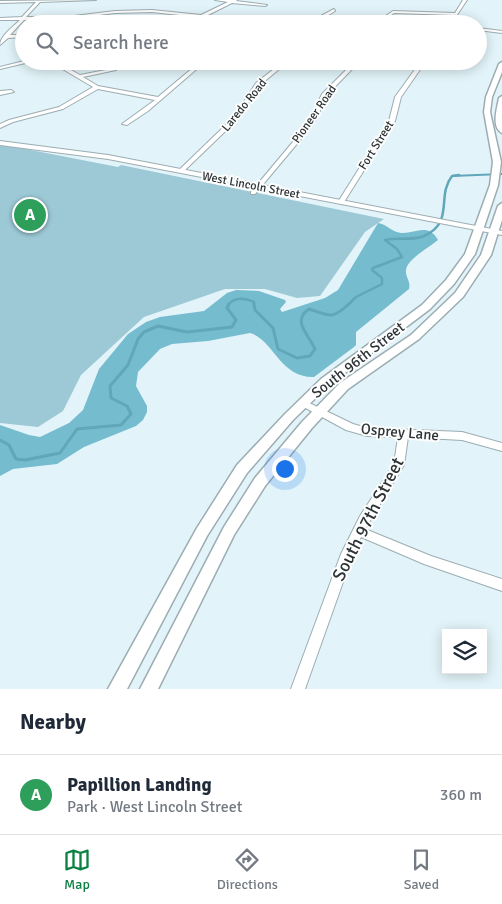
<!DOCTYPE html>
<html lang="en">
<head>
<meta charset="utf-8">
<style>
  body { margin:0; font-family:Signika,sans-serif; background:#f6f6f7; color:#1f2937 }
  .controls { position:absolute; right:15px; bottom:15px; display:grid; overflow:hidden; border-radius:0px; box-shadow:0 2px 12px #0003 }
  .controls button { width:45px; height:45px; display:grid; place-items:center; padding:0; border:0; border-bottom:1px solid #e0e1e3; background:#fff; color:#1f2937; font:25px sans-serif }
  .you { position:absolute; left:284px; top:468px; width:18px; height:18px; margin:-12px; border:4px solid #fff; border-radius:50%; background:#1a73e8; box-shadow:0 0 0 8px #1a73e833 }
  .badge { display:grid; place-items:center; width:32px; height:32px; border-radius:50%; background:#0b8043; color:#fff; font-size:16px; font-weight:700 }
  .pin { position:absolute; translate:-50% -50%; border:2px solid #fff; box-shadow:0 1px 5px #0006 }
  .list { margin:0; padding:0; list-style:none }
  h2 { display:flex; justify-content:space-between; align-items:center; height:65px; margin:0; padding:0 20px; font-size:21px }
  h2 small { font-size:16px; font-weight:400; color:#747a83 }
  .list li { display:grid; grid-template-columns:32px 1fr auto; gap:15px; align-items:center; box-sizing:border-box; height:80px; padding:0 20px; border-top:1px solid #e0e1e3 }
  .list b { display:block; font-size:19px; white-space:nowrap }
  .list p { margin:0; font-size:16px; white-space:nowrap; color:#747a83 }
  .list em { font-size:16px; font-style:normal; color:#747a83 }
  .icon { flex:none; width:28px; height:28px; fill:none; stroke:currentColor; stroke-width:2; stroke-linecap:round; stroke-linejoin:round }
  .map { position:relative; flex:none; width:502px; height:689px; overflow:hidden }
  .search { position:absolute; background:#fff; box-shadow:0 2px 12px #0003; left:15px; right:15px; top:15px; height:55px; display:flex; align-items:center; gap:12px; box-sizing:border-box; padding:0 18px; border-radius:28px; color:#747a83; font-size:19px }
  .sheet { height:145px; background:#fff }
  nav { display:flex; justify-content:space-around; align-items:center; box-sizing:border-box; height:70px; border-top:1px solid #e0e1e3; background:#fff; font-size:14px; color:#747a83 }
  nav a { display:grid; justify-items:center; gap:2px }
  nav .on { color:#0b8043 }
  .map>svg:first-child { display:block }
</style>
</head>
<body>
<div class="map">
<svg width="502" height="689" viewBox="0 0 502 689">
  <rect width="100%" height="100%" fill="#e2f4f9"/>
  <path fill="#9dc9d6" d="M0,144L118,167L121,165L384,219L365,232L320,296L297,298L265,289H225L144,317L81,375L63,411L38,427L0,423Z"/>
  <path fill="#76bccf" d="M378,223C386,224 392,232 401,233C415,234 428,222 438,240C430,247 407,259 406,270C405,277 411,281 409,289L356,332V345L354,347L314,377C280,378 273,339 250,333L208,341L172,344L160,349L138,372L136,386L147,406V412L143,420L136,426L84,447L57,464L13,469L0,476V425L29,435L40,437L69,423L83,410L99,369L128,334L146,322L160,317L204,311L227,293L236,290L259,291L285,300L286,302L280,309L282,312L325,298L338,290Z"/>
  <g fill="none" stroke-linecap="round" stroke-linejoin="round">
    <path stroke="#61a6b9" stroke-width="2" d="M452,176L502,174"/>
    <path stroke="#61a6b9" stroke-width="2.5" d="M228,305C235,296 245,298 254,302V305
      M348,305L356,297L382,284V278L372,270L373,268L402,257L397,249L385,240C397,237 412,241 424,236C455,222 436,196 452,176L459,175"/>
    <path stroke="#61a6b9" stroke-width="3" d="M254,304L255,310L273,328L278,349L297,358L310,356L315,349C309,335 291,321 309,309C331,316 331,320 349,304
      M0,440L9,445L16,459L25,460L60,453L77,429L121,425L131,414L127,406L111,398L110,386L128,365L138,339L144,332L158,326L187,332L232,327L236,320L227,308L229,304"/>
    <g stroke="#9cadb2" stroke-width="2">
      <path id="minor" d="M96,0L40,2L26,17H66L115,11L152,10L201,15L228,2L215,0H237L236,1L267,5L265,6L232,3L206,16L232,19L316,22L319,17L334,9L335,11L322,19L320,22L344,24L232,21L202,18L191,24H185L197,17L152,12L115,13L66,19L24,20L10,35H24V37L8,38L0,45C0,36 13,27 20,20H0V18L22,17L36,2L0,3V1Z
        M463,0H467L451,24H447L453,15L394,13L379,24H374L393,11L455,13Z
        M478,28L502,31V33L478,30Z
        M24,61H34L0,69V67Z
        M49,61H55L80,75L116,68V70L83,77L98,86L158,97L201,61H206L148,111L127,125L122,124L155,100L98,89L63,109L13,122L0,128V124L9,120L59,107L93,87Z
        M284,61H289L260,85L238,119L183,172H179V170L234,117L256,83Z
        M355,61H360L326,96L317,118L306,133L255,194H251V192L302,131L311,118L322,94Z
        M421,61H426L401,97L395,121L344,202L341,204L339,203L338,202L389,121L395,97Z
        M0,91L11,90L14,92L0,95Z
        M303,400L353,424L367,428L462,432L502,443V451L462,440L408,437L404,465L365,529L431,556L502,579V591L424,564L361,537L353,554L305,689H291L341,554L360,516L394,464L398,437L367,436L346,430L300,405L298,403L300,401Z"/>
    </g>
    <g stroke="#9cadb2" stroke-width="2">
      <path id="tertiary" d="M0,141L108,155L502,231V235L108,159L0,145Z"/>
    </g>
    <g stroke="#9cadb2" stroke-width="3">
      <path id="secondary" d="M502,62V72L492,97L490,112L501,162L498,185L475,254L454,284L430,309L329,385L293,420L247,473L207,536L127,689H108L197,528L237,465L285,414L321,379L422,305L446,280L465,254L490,185L493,162L484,112L486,97L499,64Z
        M502,96V133C491,127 497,109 499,98Z
        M502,203V220L491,255L463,297L419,339L348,389L312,428L265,486L234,535L158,689H140L224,527L255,478L302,422L340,383L411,335L455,293L481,255L498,206Z"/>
    </g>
    <use href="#minor" fill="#fff" fill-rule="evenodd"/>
    <use href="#tertiary" fill="#fff" fill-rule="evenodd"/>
    <use href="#secondary" fill="#fff" fill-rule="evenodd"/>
  </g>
  <g text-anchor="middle" stroke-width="4" stroke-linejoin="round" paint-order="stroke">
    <g font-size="12" fill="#2d3436" stroke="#fdfdfd">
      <text transform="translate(244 105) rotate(-51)" y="4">Laredo Road</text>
      <text transform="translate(314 114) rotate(-55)" y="4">Pioneer Road</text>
      <text transform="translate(376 145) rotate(-58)" y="4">Fort Street</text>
      <text transform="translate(251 185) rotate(11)" y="4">West Lincoln Street</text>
    </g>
    <g font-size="15" fill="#2d3436" stroke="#fdfdfd">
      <text transform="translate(358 360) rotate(-38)" y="5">South 96th Street</text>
      <text transform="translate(400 432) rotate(5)" y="5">Osprey Lane</text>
    </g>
    <g font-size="18" fill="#2d3436" stroke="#fdfdfd">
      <text transform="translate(368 519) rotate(-63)" y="6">South 97th Street</text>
    </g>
  </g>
</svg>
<div class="controls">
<button><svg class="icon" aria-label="layers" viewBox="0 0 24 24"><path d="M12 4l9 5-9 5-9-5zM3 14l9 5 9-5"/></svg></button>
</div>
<div class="you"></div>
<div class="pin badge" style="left:30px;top:215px;background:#2e9e5b">A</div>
<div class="search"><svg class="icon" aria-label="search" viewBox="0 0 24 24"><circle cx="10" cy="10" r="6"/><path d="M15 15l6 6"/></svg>Search here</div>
</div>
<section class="sheet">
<h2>Nearby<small></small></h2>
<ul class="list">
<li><span class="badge" style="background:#2e9e5b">A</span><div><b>Papillion Landing</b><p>Park · West Lincoln Street</p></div><em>360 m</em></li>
</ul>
</section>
<nav>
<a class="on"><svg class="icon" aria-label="map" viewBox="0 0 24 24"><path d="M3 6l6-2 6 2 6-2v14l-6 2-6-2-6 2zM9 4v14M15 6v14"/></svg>Map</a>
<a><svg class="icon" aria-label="directions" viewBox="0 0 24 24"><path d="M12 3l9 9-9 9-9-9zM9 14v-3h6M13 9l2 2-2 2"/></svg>Directions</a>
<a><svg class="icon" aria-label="saved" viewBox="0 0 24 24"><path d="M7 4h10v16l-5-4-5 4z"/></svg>Saved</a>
</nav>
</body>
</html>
